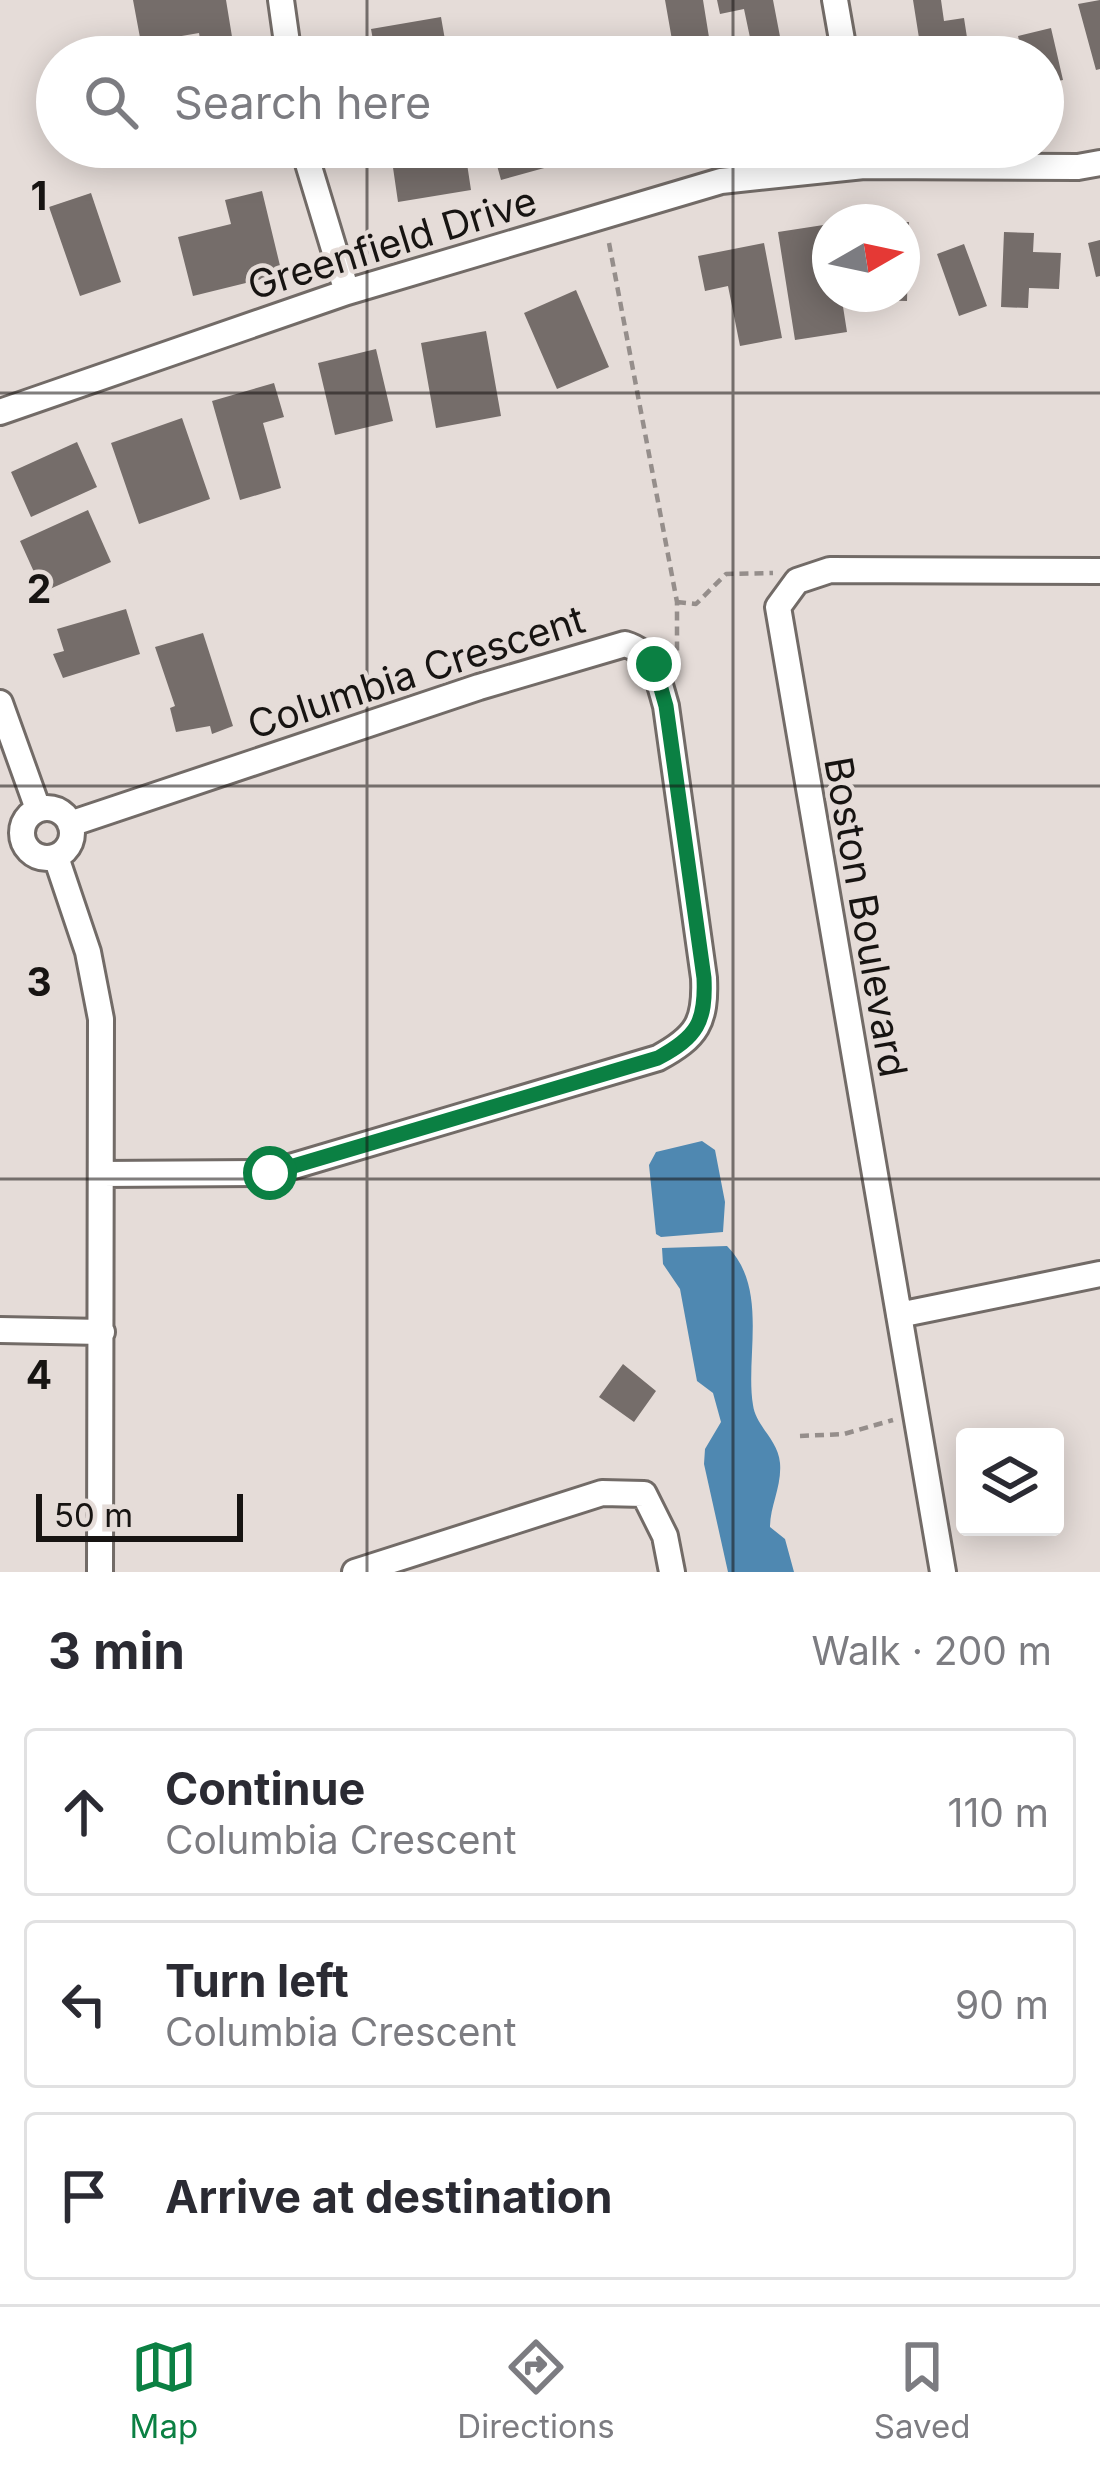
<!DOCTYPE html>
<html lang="en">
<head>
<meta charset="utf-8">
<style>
  body { margin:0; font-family:Inter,sans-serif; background:#f7f7f7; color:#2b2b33 }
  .controls { position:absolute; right:36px; bottom:36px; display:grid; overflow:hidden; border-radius:12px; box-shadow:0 6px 30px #0003 }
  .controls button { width:108px; height:108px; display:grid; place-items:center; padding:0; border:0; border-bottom:3px solid #e1e1e2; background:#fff; color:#2b2b33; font:60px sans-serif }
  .compass { position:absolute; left:812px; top:204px; width:108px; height:108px; border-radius:50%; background:#fff; box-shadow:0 6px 30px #0003; rotate:81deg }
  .scale { position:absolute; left:36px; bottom:30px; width:207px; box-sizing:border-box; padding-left:12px; border:6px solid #171412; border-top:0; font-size:33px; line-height:42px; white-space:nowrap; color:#171412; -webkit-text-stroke:9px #e5dcd8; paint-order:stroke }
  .stop { position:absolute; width:36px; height:36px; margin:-27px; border:9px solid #0b8043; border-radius:50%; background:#fff }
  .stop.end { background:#0b8043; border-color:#fff; box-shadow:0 3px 12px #0008 }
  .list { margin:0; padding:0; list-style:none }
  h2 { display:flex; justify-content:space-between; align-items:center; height:156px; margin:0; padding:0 48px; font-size:51px }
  h2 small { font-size:39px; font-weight:400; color:#7c7c81 }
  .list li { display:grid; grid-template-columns:78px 1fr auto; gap:36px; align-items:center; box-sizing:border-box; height:168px; margin:0 24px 24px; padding:0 24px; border:3px solid #e1e1e2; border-radius:12px }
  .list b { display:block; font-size:45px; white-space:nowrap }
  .list p { margin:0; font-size:39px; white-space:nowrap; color:#7c7c81 }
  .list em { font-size:39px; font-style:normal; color:#7c7c81 }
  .icon { flex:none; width:66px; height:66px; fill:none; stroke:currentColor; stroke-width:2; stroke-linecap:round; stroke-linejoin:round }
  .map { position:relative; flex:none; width:1100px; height:1572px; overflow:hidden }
  .search { position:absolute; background:#fff; box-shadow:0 6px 30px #0003; left:36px; right:36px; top:36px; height:132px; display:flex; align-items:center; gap:30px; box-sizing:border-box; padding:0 42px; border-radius:66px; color:#7c7c81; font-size:45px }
  .sheet { height:732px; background:#fff }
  nav { display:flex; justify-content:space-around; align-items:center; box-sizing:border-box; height:168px; border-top:3px solid #e1e1e2; background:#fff; font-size:33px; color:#7c7c81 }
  nav a { display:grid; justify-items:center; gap:6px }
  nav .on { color:#0b8043 }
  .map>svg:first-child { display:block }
</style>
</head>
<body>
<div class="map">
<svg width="1100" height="1572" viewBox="0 0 1100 1572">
  <rect width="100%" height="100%" fill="#e5dcd8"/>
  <path fill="#4f88b1" d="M702,1141L715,1150L725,1202L723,1232L661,1237L656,1234L649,1165L656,1152Z
    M727,1246C769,1288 745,1357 753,1405C756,1427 778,1439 780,1463C782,1486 770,1506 770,1527L785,1539L794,1572H728L704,1464L705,1449L721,1422L713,1393L697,1381L680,1289L663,1264L662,1248Z"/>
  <path fill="#756d6a" d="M133,0H226L235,55L203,57L199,33L141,43Z
    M665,0H703L712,56L675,57Z
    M717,0H773L782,47L753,52L744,9L720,14Z
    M913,0H941L944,21L964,18L970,57H922Z
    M1100,0V69L1096,70L1078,4Z
    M441,17L448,57H376L371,29Z
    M1051,28L1063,80L1043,84V57H1023L1018,36Z
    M519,47L521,57H474L473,55Z
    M390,147H425L428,163L466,157L471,190L398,202Z
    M492,147H562L566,162L501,180Z
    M262,191L282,274L193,296L178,237L231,224L225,200Z
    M91,193L121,282L80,296L49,207Z
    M902,222H909L907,301L860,300V294H902Z
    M830,224V294H841L847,332L795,340L778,232Z
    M1004,232L1034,233L1033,252L1061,253L1059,289L1029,288L1028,308L1001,307Z
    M1100,240V276L1096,277L1088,243Z
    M764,243L782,338L740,346L728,286L705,291L698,256Z
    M964,244L987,306L959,316L937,254Z
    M576,290L609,367L557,389L524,313Z
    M486,331L501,416L436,428L421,343Z
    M376,349L393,421L335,435L318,363Z
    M274,383L284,417L263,423L281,488L240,500L212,401Z
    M182,418L210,499L139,524L111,443Z
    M77,442L97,487L31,517L11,472Z
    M88,510L111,562L43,592L20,541Z
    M126,609L140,654L63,678L53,654L64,651L57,629Z
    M203,633L233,726L212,734L210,726L176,732L170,708L175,706L155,647Z
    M623,1364L656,1391L634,1422L599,1397Z"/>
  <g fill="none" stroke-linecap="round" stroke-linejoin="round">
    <g stroke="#726b67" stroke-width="30">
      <path id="street" d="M281,0L289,57
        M835,0L845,57
        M303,147L347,292
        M0,412L347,292L721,181L864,166L1078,167L1100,163
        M0,703L38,809
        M22 833a25 25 0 1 1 50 0a25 25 0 1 1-50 0Z
        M70,824L479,687L625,644C655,653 658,679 666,706L704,978C706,1022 697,1037 658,1058L270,1173L101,1174
        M56,857L88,952L101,1019L100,1572
        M899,1315L1100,1274
        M0,1330L102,1332
        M355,1572L602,1493L644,1494L665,1536L672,1572
        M943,1572L778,607L797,581L830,570L1100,571"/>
    </g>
    <path stroke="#958e8b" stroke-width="4.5" stroke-dasharray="9 6" stroke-linecap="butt" d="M609,243L677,602V657
      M677,602L696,604L726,574L773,573
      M800,1436L844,1434L893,1420"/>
    <use href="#street" stroke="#fff" stroke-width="24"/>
  </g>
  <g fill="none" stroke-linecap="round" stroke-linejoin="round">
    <path stroke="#0b8043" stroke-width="15" d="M270,1173L658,1058C697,1037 706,1022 704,978L666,706L654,664"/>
  </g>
  <path fill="none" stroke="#171412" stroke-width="3" stroke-opacity="0.55" d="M367,0V57M733,0V57M367,147V1572M733,147V1572M0,393H1100M0,786H1100M0,1179H1100"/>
  <g text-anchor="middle" stroke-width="9" stroke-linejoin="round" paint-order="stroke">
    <g font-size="39" fill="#171412" stroke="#e5dcd8">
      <text transform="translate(392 243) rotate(-17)" y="14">Greenfield Drive</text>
      <text transform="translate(416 672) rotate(-18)" y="14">Columbia Crescent</text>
      <text transform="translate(866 917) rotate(80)" y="14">Boston Boulevard</text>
    </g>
  </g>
  <g font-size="39" text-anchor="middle" font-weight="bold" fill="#171412" stroke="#e5dcd8" stroke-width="9" stroke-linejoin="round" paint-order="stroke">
    <text x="39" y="210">1</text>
    <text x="39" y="603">2</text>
    <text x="39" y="996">3</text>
    <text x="39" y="1389">4</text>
  </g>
</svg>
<div class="controls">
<button><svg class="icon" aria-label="layers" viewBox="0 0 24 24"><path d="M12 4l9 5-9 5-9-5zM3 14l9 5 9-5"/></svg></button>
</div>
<svg class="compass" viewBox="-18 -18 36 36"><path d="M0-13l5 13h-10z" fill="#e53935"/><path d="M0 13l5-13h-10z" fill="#7c7c81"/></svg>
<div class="scale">50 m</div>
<div class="stop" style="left:270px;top:1173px"></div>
<div class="stop end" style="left:654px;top:664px"></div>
<div class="search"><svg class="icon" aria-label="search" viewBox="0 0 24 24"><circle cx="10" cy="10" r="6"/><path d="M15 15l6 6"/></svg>Search here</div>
</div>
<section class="sheet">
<h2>3 min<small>Walk · 200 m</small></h2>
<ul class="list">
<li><svg class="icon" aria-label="ahead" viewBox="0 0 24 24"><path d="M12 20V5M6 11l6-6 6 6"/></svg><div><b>Continue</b><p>Columbia Crescent</p></div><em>110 m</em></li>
<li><svg class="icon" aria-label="left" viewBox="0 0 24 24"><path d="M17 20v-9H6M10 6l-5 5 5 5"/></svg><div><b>Turn left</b><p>Columbia Crescent</p></div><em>90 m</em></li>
<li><svg class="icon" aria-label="arrive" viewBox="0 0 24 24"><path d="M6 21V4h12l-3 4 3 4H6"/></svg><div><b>Arrive at destination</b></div></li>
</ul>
</section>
<nav>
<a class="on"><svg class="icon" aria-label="map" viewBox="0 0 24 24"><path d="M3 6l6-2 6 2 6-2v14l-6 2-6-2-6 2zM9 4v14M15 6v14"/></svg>Map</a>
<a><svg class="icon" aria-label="directions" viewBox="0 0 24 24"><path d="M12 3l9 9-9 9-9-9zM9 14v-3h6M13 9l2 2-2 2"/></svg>Directions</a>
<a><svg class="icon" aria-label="saved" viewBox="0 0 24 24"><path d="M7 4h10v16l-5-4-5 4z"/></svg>Saved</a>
</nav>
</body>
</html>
